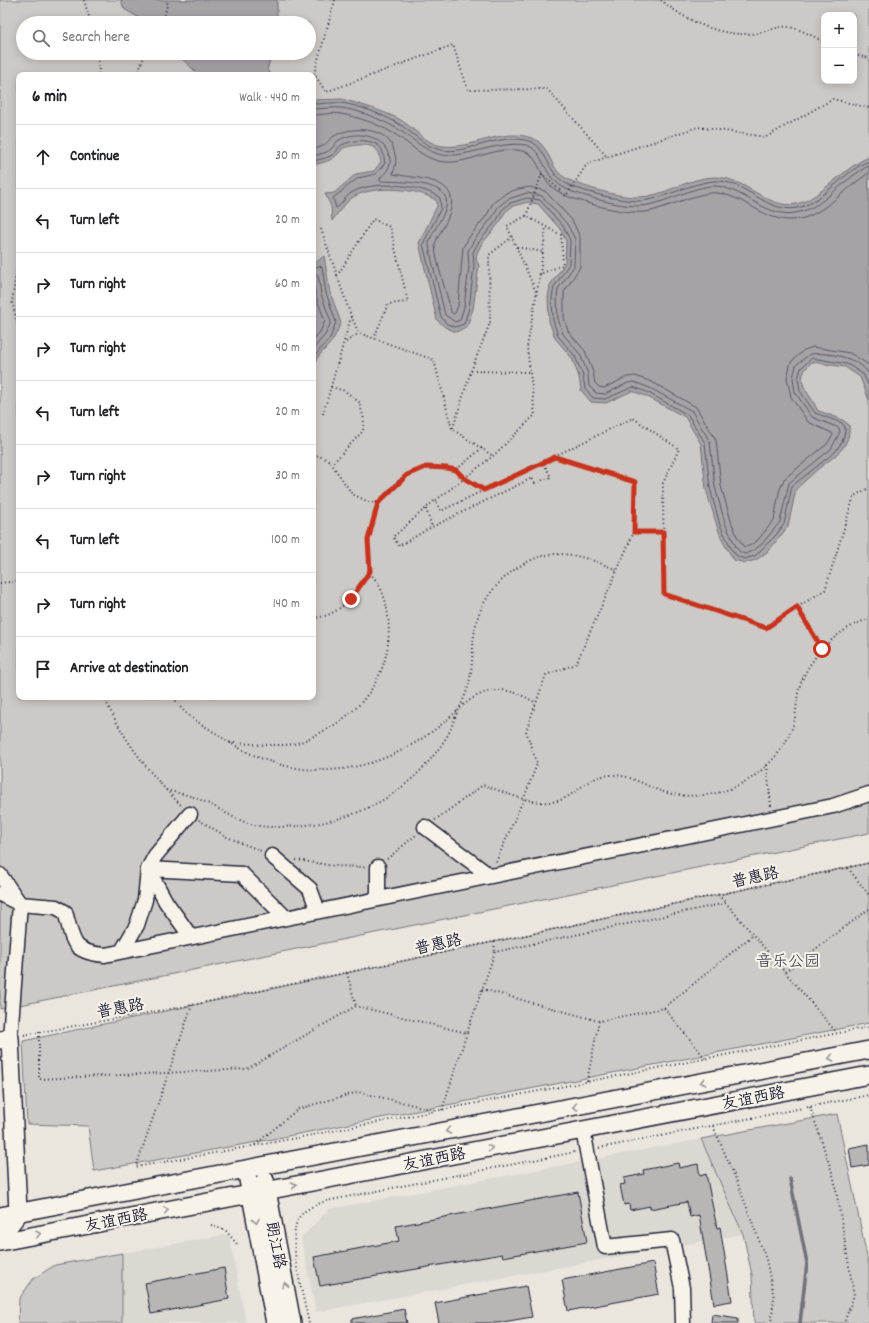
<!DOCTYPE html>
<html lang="en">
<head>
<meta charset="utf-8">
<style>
  body { margin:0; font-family:Dekko,"LXGW WenKai TC",sans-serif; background:#f2f2f2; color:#202124 }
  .controls { position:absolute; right:12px; top:12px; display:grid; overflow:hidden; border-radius:8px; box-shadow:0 2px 10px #0003 }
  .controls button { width:36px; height:36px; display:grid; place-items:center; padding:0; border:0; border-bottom:1px solid #e0e0e0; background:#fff; color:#202124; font:20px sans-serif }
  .stop { position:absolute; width:12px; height:12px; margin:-9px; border:3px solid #c8321e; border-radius:50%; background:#fff }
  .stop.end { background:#c8321e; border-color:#fff; box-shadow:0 1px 4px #0008 }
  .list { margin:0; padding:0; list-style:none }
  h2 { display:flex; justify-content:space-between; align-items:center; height:52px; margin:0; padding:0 16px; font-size:17px }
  h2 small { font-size:13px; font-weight:400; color:#757577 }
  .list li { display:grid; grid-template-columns:26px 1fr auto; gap:12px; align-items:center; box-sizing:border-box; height:64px; padding:0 16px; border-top:1px solid #e0e0e0 }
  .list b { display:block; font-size:15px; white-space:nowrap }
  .list em { font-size:13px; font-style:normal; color:#757577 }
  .icon { flex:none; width:22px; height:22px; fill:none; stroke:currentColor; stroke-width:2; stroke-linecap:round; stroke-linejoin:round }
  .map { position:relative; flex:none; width:869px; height:1323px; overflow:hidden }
  .search { position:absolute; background:#fff; box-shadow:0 2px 10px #0003; left:16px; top:16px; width:300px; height:44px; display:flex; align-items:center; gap:10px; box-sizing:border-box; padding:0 14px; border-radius:22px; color:#757577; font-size:15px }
  .panel { position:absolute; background:#fff; box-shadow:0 2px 10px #0003; left:16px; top:72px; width:300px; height:628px; border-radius:8px }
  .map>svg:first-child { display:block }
</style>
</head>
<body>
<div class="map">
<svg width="869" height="1323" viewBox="0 0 869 1323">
  <rect width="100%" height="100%" fill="#eae6de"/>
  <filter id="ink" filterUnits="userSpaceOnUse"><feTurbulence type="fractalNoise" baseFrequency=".025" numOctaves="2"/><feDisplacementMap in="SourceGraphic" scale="8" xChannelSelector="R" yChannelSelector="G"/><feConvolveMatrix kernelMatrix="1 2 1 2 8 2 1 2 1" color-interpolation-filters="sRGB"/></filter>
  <g filter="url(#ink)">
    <path fill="#dbd8d2" d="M701,1139L743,1234L316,1312L301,1238L329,1209Z
      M229,1234L246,1323H122V1253Z"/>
    <path fill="#cdc9c6" stroke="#787680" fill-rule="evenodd" d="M0,0H869V833L0,1009ZM824,15H854V81H824ZM23,23H309V53H23ZM19,75H313V697H19Z
      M869,863V1023L257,1142L94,1171L88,1126L27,1124L23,1041Z
      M837,1114L869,1266V1323H754L752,1275L743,1234L701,1139Z
      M122,1253V1323H18L19,1299L33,1279L55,1265Z"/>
    <path fill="#a6a3a6" stroke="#716f7b" d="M121,0H277V23H144L143,20L124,9Z
      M176,53H272L267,70L272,75H199Z
      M342,99C362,105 381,110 399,119C413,127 426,144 442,146C472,150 501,127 532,138C547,143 549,162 559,173C570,185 619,197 636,197C663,198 688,177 715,177C745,177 768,210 796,204C820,199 844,167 869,157V400L860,377L845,367L812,362C790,381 811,392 817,410C827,415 842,417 849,425C851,447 835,456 819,468C811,475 804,482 796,489L788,526L779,538L767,552L756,560L745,563L734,560L723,542L717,526L706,489L701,444L685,417L646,396L632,391L606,403L591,402L581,390L579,377L572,358L555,338L549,321L548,298L550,285L565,263L566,241L560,229L538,204L528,202L513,206L505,212L500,222L481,245L477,253L476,260L479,265L473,309L467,327L456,332L445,327L437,320L419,243L437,206V201C419,188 376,185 355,196C346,201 338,213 332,221L331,206L325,194L334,193L356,174L374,171L381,162C380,160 380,155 379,153C373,141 353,145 343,148C335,160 326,162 313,165V100Z
      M324,256L330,292L341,323L333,340L317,358L313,370V265Z"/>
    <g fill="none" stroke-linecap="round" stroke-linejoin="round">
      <path stroke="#575666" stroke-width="1" d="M313,104C322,104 332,102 341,103C358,105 384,115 399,124C412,132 425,147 441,150C468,155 498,132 529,141C543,145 547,164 555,174C560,181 568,185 576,188C593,194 631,204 648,200C670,196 691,183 714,181C745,179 766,214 797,208C823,203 843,171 869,161
        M313,109C322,109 332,107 341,108C359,110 380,119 396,128C410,136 422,149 438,154C459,161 497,140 526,145C540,148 544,169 552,178C558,185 567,190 576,193C595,199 628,209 648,205C667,202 699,184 717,186C746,190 769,221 800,212C827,205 844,177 869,166
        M313,115C322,115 332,112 341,114C358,117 378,124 393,133C408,142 420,156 438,161C467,168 496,142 526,152C536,155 541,174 547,182C553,189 563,195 572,198C592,205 631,216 651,211C668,207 701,191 717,193C747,196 767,226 800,219C824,214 848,186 869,173
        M313,149C328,147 325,141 336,135C352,126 386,127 393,148C395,153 397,161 395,166C395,170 393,171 393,174C425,180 468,178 445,224C442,230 435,240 435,246C436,265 447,292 451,312L453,314L455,313L458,306L463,247L470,236L487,215L493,203L506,193L518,189L530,187L545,191L572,220L580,237V267L564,292V318L568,331L585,351L593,372L595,383L599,387L604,388L627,377L635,376L652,382L696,407L716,440L721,486L731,521L737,536L744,547L749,546L757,541L774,520L779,492L784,479L827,444L833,435L832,433L808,422L791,397L787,378L791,362L804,350L813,347L850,353L869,365
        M313,156C320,154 328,153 333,147C335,145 336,142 339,140C359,129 386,136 390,160C391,167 385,174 380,178V181C395,182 457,179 445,210C441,221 432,232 429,243C428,249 443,304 445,315L455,322L460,320L464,307L469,267L468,251L474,240L492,218L498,207L508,199L527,193L542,196L567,224L575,239L574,266L558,289L557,298L558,319L563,334L580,354L588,374L589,386L596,393L605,394L628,383L634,382L650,388L692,411L710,442L715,487L725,523L736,547L740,552L745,554L752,551L761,545L780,522L789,483L831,449L840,432L839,428L812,417L795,392L793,378L796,365L810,354C828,352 859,357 869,374
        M313,161C321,159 330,158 336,152C338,149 339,146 342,145C353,139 376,138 382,150C384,154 384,159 385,163L376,174L358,178L333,198L336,208C342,205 345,197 351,193C371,180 422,184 440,198L441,208L423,244L441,317L447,324L455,327L464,324L469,308L474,266L473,252L478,243L497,220L502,210L510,203L527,198L540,200L563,226L570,240L569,264L554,287L552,298L553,320L558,336L575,356L583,376L585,388L593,398L605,399L633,387L647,392L688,415L705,443L710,488L720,525L732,550L737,556L744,559L755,556L776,535L784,524L792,486L835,452L842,442L845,432V427L842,423L815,413L800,391L798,378L801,368L812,358L847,364L863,374L869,386
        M313,268L319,266L322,267L326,293L336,322L330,338L313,358
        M313,273L318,275L321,294L331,322L325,335L313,349
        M313,281L316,297L325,321L320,332L313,340"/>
      <path stroke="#716f7b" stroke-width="3.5" d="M790,1179L807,1263L800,1323"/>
    </g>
    <path fill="#b8b6b5" stroke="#22223b" d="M869,1144V1165L852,1168L849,1148Z
      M678,1163L679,1168L698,1164L700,1176L706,1174L717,1228L720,1227L732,1301L714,1304L699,1215L690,1217L687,1202L650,1209V1206L630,1210L629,1204L624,1205L620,1185L625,1184L624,1178L644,1174L643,1170Z
      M578,1192L587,1242L503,1257L502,1254L320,1286L314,1257L399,1241L396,1226Z
      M653,1263L659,1294L568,1311L562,1280Z
      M224,1268L229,1299L151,1314L145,1283Z
      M526,1286L532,1317L497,1323H439L435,1303Z
      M404,1309L407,1323H352V1319Z
      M712,1314L738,1318V1323H711Z"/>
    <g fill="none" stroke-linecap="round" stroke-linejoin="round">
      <g stroke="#22223b" stroke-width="17">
        <path id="minor" d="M425,827L490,876
          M272,856L310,889L318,911
          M378,867V899
          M148,869L242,874L286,918
          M148,869L166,902L191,937
          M0,875L20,904L56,907L65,912C74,941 70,952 105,955L833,806L869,794
          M0,894L20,904L10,1038
          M122,951L137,925L145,900L148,869L155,856L190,814
          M583,1130L605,1247L672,1240L682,1288L683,1323"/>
      </g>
      <g stroke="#22223b" stroke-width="20">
        <path id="major" d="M0,1040L10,1038L18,1212
          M246,1169L275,1323
          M265,1180L292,1323
          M0,1216L869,1050
          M0,1242L869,1075"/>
      </g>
      <g stroke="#22223b" stroke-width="23">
        <path id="highway" d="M0,1235L18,1212"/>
      </g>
      <path stroke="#22223b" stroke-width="2" stroke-dasharray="1 3" stroke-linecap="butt" d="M84,0L91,23
        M335,0L314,74L326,92L453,45L468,90L547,89L607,157L698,127L766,137L833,99L869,108
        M661,0C685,20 716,35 748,34C759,34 770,29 781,27C795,25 812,36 824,42
        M163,23L168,0
        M98,53L99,75
        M854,55L869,58
        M138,75L142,61L147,53
        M607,157L587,164L566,196L542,174L526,216L561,235L563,265L540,274L527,347L535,415L493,456L435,501L441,511L633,418L679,449L663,483L664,594L766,627L825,590L854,496L869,488
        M526,216L507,226L537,294
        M321,229L351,316L359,333L434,360L452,429L493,456
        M517,247L543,252
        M19,251L12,302L19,329
        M540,274L546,227
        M337,276L373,219L390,227L408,302L388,304L374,338
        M346,342L359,333
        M471,371L529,372
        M331,387L345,391L359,402L364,419L363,431L332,464
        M323,414L351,317
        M453,428L471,371L490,323L489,255L512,237
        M482,448L456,470L464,478L483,490
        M313,454L329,460L352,494L369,502L378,503
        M434,501L393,537L399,546L432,527L532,478L535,483L551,477L543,462
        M426,509L432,527
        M634,532H663
        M0,583L19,581
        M797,607L822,649
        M313,618C342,616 355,593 370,571
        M104,697C122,738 150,775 182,806
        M174,697C182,715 202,724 217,734C298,792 386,777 457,711
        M460,708C486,685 507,685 536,703
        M230,743C250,743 273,747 293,744C304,742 315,735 324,731C371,706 396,662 387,609C386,601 382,590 378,583C375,579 371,575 370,571C368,565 369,558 369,552C367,503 403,455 456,470
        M767,765L771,806
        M166,790C176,793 186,794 196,798C224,809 240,827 273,827C345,827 406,801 446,738C451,731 453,721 457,713C461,705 465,696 468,687C474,666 471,642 477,620C485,589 521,556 555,554C576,553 598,562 617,570
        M199,820L227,837L261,851
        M435,820L483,785C508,793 542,811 567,797C585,786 590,776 612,775C630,775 642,784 658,790C671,795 688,797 703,795C743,792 783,761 794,722C797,711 796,699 799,689C808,657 838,628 869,619
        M387,859L416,835
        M296,860L335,866L365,867
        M496,862L524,798L537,764L526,731L546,675L576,664L634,532L635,482L556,457
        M848,868L869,895
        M718,895L726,903
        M494,942L495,952
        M785,972L869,909
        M347,973L356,1006
        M482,989L599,1021L664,1008L753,935
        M192,1005L136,1167L291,1139L869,1027
        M664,1008L705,1058
        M39,1032V1079L247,1069L356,1006L467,1033L495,952L726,903L837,1033
        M24,1035L192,1005L869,863
        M587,1081L599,1021
        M810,1107L834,1178L854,1295L844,1323
        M442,1110L467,1033
        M713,1126L738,1184L766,1259L774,1298L771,1323
        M255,1145L298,1109L358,1092L435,1110
        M599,1148L869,1095
        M211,1225L226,1231L237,1244
        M309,1323C304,1299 285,1235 300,1216C307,1208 317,1204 326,1201L575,1152"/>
      <use href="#minor" stroke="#f7f3e8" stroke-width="14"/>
      <use href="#major" stroke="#f7f3e8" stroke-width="17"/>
      <use href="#highway" stroke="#f7f3e8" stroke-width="20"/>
    </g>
    <defs><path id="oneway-chevron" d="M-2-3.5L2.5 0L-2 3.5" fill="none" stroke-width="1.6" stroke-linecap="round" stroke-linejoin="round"/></defs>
    <g stroke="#97959a">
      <use href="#oneway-chevron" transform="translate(831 1058) rotate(169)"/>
      <use href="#oneway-chevron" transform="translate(703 1082) rotate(169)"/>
      <use href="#oneway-chevron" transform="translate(575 1107) rotate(169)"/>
      <use href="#oneway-chevron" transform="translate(448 1131) rotate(169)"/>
      <use href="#oneway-chevron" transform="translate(490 1148) rotate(-11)"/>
      <use href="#oneway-chevron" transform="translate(294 1185) rotate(-11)"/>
      <use href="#oneway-chevron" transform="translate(166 1210) rotate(-11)"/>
      <use href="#oneway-chevron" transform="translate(256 1221) rotate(79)"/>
      <use href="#oneway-chevron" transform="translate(38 1234) rotate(-11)"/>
      <use href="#oneway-chevron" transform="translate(285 1285) rotate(-101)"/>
    </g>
  </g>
  <g fill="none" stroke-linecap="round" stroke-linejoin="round" filter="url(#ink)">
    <path stroke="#c8321e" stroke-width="5" d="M351,599L370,571L368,540L378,503L407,475L426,467L446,468L456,470L464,478L484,490L555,457L635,482L634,532H663L664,594L766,628L797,607L822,649"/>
  </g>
  <g text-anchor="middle" stroke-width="4" stroke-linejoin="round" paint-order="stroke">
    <g font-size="16" fill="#22223b" stroke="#f7f3e8">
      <text transform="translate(755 876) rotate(-12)" y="6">普惠路</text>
      <text transform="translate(438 943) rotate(-12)" y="6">普惠路</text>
      <text transform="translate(120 1007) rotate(-10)" y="6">普惠路</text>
      <text transform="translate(753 1097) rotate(-11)" y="6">友谊西路</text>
      <text transform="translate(434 1158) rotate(-11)" y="6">友谊西路</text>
      <text transform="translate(116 1219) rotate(-11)" y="6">友谊西路</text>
      <text transform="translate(277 1245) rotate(79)" y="6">朗江路</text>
    </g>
    <g font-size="16" fill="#555465" stroke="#f7f3e8">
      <text x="788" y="966">音乐公园</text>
    </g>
  </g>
</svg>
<div class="controls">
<button>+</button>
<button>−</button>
</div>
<div class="stop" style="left:822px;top:649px"></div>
<div class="stop end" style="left:351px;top:599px"></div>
<div class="search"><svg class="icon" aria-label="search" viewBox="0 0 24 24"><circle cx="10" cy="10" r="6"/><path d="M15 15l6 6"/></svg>Search here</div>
<section class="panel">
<h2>6 min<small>Walk · 440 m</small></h2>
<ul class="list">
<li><svg class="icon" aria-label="ahead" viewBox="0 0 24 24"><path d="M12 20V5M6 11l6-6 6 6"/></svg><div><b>Continue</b></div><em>30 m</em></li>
<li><svg class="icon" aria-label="left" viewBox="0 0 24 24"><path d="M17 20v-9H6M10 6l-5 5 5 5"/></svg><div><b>Turn left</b></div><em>20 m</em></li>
<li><svg class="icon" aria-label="right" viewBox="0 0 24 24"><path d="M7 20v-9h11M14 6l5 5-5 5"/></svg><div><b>Turn right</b></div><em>60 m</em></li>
<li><svg class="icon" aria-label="right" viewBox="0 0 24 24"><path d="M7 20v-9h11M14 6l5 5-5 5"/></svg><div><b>Turn right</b></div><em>40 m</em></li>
<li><svg class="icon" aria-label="left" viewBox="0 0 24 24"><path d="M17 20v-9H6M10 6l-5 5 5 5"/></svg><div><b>Turn left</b></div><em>20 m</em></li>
<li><svg class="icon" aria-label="right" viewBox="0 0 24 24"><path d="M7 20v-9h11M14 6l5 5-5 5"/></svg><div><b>Turn right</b></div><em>30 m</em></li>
<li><svg class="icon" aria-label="left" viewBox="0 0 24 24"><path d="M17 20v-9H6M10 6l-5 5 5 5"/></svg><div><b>Turn left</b></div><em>100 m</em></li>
<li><svg class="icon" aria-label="right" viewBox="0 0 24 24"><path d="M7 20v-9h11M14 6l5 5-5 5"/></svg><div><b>Turn right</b></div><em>140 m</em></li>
<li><svg class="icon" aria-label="arrive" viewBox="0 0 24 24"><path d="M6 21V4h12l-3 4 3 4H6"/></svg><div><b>Arrive at destination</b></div></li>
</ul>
</section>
</div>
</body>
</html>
